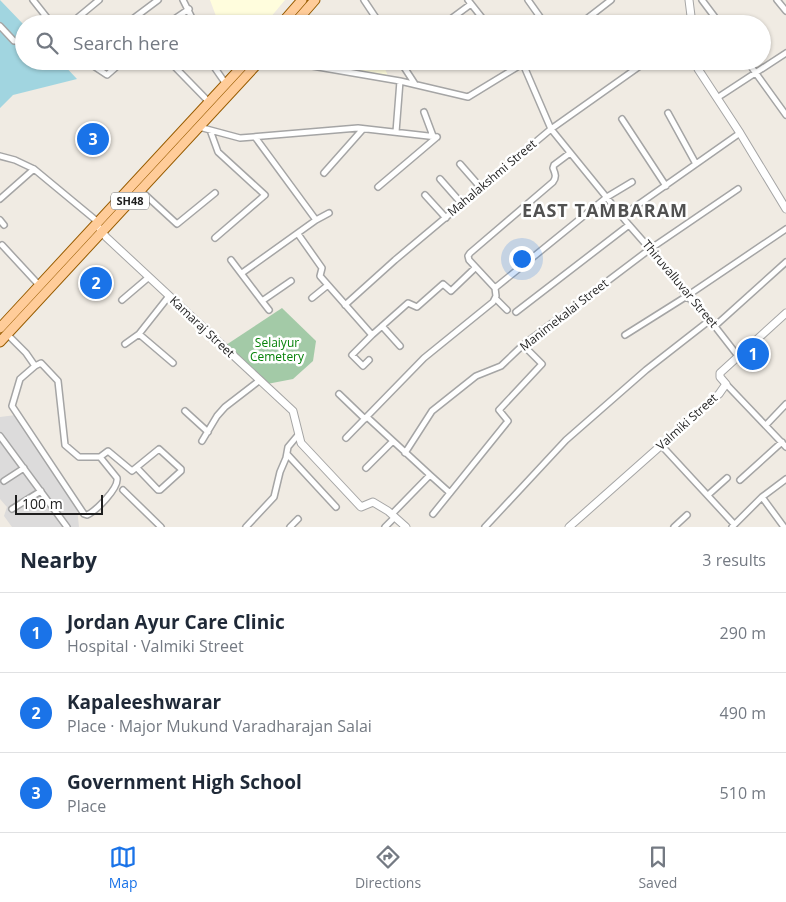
<!DOCTYPE html>
<html lang="en">
<head>
<meta charset="utf-8">
<style>
  body { margin:0; font-family:"Open Sans",sans-serif; background:#f2f2f3; color:#1f2937 }
  .scale { position:absolute; left:15px; bottom:12px; width:88px; box-sizing:border-box; padding-left:5px; border:2px solid #1e1e1e; border-top:0; font-size:14px; line-height:18px; white-space:nowrap; color:#1e1e1e; -webkit-text-stroke:4px #fff; paint-order:stroke }
  .you { position:absolute; left:521px; top:258px; width:18px; height:18px; margin:-12px; border:4px solid #fff; border-radius:50%; background:#1a73e8; box-shadow:0 0 0 8px #1a73e833 }
  .badge { display:grid; place-items:center; width:32px; height:32px; border-radius:50%; background:#1a73e8; color:#fff; font-size:16px; font-weight:700 }
  .pin { position:absolute; translate:-50% -50%; border:2px solid #fff; box-shadow:0 1px 5px #0006 }
  .list { margin:0; padding:0; list-style:none }
  h2 { display:flex; justify-content:space-between; align-items:center; height:65px; margin:0; padding:0 20px; font-size:21px }
  h2 small { font-size:16px; font-weight:400; color:#747a83 }
  .list li { display:grid; grid-template-columns:32px 1fr auto; gap:15px; align-items:center; box-sizing:border-box; height:80px; padding:0 20px; border-top:1px solid #e0e1e3 }
  .list b { display:block; font-size:19px; white-space:nowrap }
  .list p { margin:0; font-size:16px; white-space:nowrap; color:#747a83 }
  .list em { font-size:16px; font-style:normal; color:#747a83 }
  .icon { flex:none; width:28px; height:28px; fill:none; stroke:currentColor; stroke-width:2; stroke-linecap:round; stroke-linejoin:round }
  .map { position:relative; flex:none; width:786px; height:527px; overflow:hidden }
  .search { position:absolute; background:#fff; box-shadow:0 1px 4px #0004; left:15px; right:15px; top:15px; height:55px; display:flex; align-items:center; gap:12px; box-sizing:border-box; padding:0 18px; border-radius:28px; color:#747a83; font-size:19px }
  .sheet { height:305px; background:#fff }
  nav { display:flex; justify-content:space-around; align-items:center; box-sizing:border-box; height:70px; border-top:1px solid #e0e1e3; background:#fff; font-size:14px; color:#747a83 }
  nav a { display:grid; justify-items:center; gap:2px }
  nav .on { color:#1a73e8 }
  .map>svg:first-child { display:block }
</style>
</head>
<body>
<div class="map">
<svg width="786" height="527" viewBox="0 0 786 527">
  <rect width="100%" height="100%" fill="#f0ebe3"/>
  <path fill="#dcdbdb" d="M16,415L77,507L79,527H12L4,516L7,507L0,499V417Z"/>
  <path fill="#fffddd" d="M210,0H285L265,24H219Z
    M299,61H382L388,76Z"/>
  <path fill="#a3caa7" d="M282,308L316,341L313,361L293,379L267,384L226,345Z"/>
  <path fill="#a1d5e0" d="M0,0L24,25V61H60L77,79L13,95L0,108Z"/>
  <g fill="none" stroke-linecap="round" stroke-linejoin="round">
    <g stroke="#a5a5a5" stroke-width="8">
      <path id="minor" d="M33,0L52,24
        M183,0L195,24
        M364,0L380,24
        M468,0L483,19V22L480,24
        M528,0L545,24
        M702,0L720,24
        M777,0L786,11
        M37,24L46,17
        M70,24L99,0
        M126,24L158,0
        M167,24L189,9
        M444,24L471,4
        M580,24L611,0
        M0,26L14,41H17L24,35
        M86,61L107,75L123,61
        M169,61L209,102
        M210,61L226,84
        M283,61L400,81L468,97L527,61
        M400,61L415,84
        M747,61L786,115
        M523,64L551,129L629,225L650,249L687,296L710,320L738,356
        M717,98L786,53
        M424,112L433,136
        M668,113L696,164
        M622,119L666,186
        M199,127L240,138L358,128L437,137
        M210,130L218,152L265,195L215,238
        M396,132L400,81
        M255,137L316,220
        M0,156L15,160L34,169L98,222
        M460,164L481,188
        M324,173L363,129
        M440,179L462,204
        M378,187L437,137
        M140,190L177,224L215,193
        M425,195L446,218
        M0,199L34,169
        M622,216L740,133
        M0,220L4,225
        M298,234L322,268L320,276L372,335
        M2,245L39,285
        M231,260L262,301L291,281
        M242,273L316,220L329,213
        M495,288L469,260L468,256L470,253L553,182C557,177 555,173 553,168L554,165L570,153
        M312,298L328,285
        M496,299L507,310
        M122,300L149,277
        M262,301L269,310
        M345,305L395,260L551,129L647,61
        M516,312L629,225
        M382,326L400,346
        M715,326L786,262
        M7,334L26,353L35,366L20,379L12,406L84,514L87,515C96,511 119,488 117,478L100,457H79L65,445L58,381L41,363L35,366
        M139,334L173,363
        M625,335L687,296L786,229
        M125,344L139,334L169,296
        M369,360L363,366L352,355L372,335L408,303L417,307L443,284L451,291L475,268
        M726,384L786,447
        M339,394L365,419
        M185,411L208,432
        M367,417L430,475L392,514
        M766,425L786,404
        M0,436L67,527
        M346,438L424,358L493,302L496,296L495,288L607,197L632,182
        M202,441L217,416L225,407L260,380
        M661,445L734,524
        M405,453L432,411L476,376L501,366L523,345L650,249L738,189
        M287,454L336,507
        M100,457L108,451L132,471L159,449L181,469V471L160,490H158L137,468
        M366,468L393,441
        M430,475L450,493
        M740,480L782,442
        M4,481L24,468
        M123,490L161,527
        M708,495L727,478
        M12,509L41,491
        M433,514L508,421L499,410L542,364L523,345
        M246,527L274,497L280,472L286,458L288,447L298,435
        M290,527L298,519
        M385,527L395,517
        M485,527L566,440L646,370L710,320
        M674,527L687,515
        M732,527L762,497
        M784,527L762,497L786,479"/>
    </g>
    <g stroke="#a5a5a5" stroke-width="9">
      <path id="tertiary" d="M689,0L692,24
        M697,61L698,69L740,133L786,209
        M100,229L106,237L293,411L301,443L361,507L373,502L388,511L406,527
        M569,527L719,394L726,384L720,377V373L786,313"/>
    </g>
    <g stroke="#985c00" stroke-width="11">
      <path id="primary" d="M281,24L302,0
        M294,24L315,0
        M0,328L247,61
        M0,342L260,61"/>
    </g>
    <use href="#minor" stroke="#fff" stroke-width="5"/>
    <use href="#tertiary" stroke="#fff" stroke-width="7"/>
    <use href="#primary" stroke="#fc9" stroke-width="9"/>
  </g>
  <g text-anchor="middle" stroke-width="5" stroke-linejoin="round" paint-order="stroke">
    <rect fill="#fff" stroke="#626262" stroke-width="1" x="111" y="192.5" width="38" height="17" rx="4"/>
    <g font-size="11" font-weight="bold" fill="#1e1e1e">
      <text x="130" y="205">SH48</text>
    </g>
    <g font-size="12" fill="#1e1e1e" stroke="#fff">
      <text transform="translate(492 178) rotate(-40)" y="4">Mahalakshmi Street</text>
      <text transform="translate(680 284) rotate(50)" y="4">Thiruvalluvar Street</text>
      <text transform="translate(564 315) rotate(-38)" y="4">Manimekalai Street</text>
      <text transform="translate(202 327) rotate(43)" y="4">Kamaraj Street</text>
      <text transform="translate(687 422) rotate(-42)" y="4">Valmiki Street</text>
    </g>
    <g font-size="12" fill="#058208" stroke="#fff">
      <text x="277" y="347">Selaiyur<tspan x="277" dy="14">Cemetery</tspan></text>
    </g>
    <g font-size="18" font-weight="bold" letter-spacing="1" fill="#515151" stroke="#fff">
      <text x="605" y="217">EAST TAMBARAM</text>
    </g>
  </g>
</svg>
<div class="scale">100 m</div>
<div class="you"></div>
<div class="pin badge" style="left:753px;top:354px">1</div>
<div class="pin badge" style="left:96px;top:283px">2</div>
<div class="pin badge" style="left:93px;top:139px">3</div>
<div class="search"><svg class="icon" aria-label="search" viewBox="0 0 24 24"><circle cx="10" cy="10" r="6"/><path d="M15 15l6 6"/></svg>Search here</div>
</div>
<section class="sheet">
<h2>Nearby<small>3 results</small></h2>
<ul class="list">
<li><span class="badge">1</span><div><b>Jordan Ayur Care Clinic</b><p>Hospital · Valmiki Street</p></div><em>290 m</em></li>
<li><span class="badge">2</span><div><b>Kapaleeshwarar</b><p>Place · Major Mukund Varadharajan Salai</p></div><em>490 m</em></li>
<li><span class="badge">3</span><div><b>Government High School</b><p>Place</p></div><em>510 m</em></li>
</ul>
</section>
<nav>
<a class="on"><svg class="icon" aria-label="map" viewBox="0 0 24 24"><path d="M3 6l6-2 6 2 6-2v14l-6 2-6-2-6 2zM9 4v14M15 6v14"/></svg>Map</a>
<a><svg class="icon" aria-label="directions" viewBox="0 0 24 24"><path d="M12 3l9 9-9 9-9-9zM9 14v-3h6M13 9l2 2-2 2"/></svg>Directions</a>
<a><svg class="icon" aria-label="saved" viewBox="0 0 24 24"><path d="M7 4h10v16l-5-4-5 4z"/></svg>Saved</a>
</nav>
</body>
</html>
